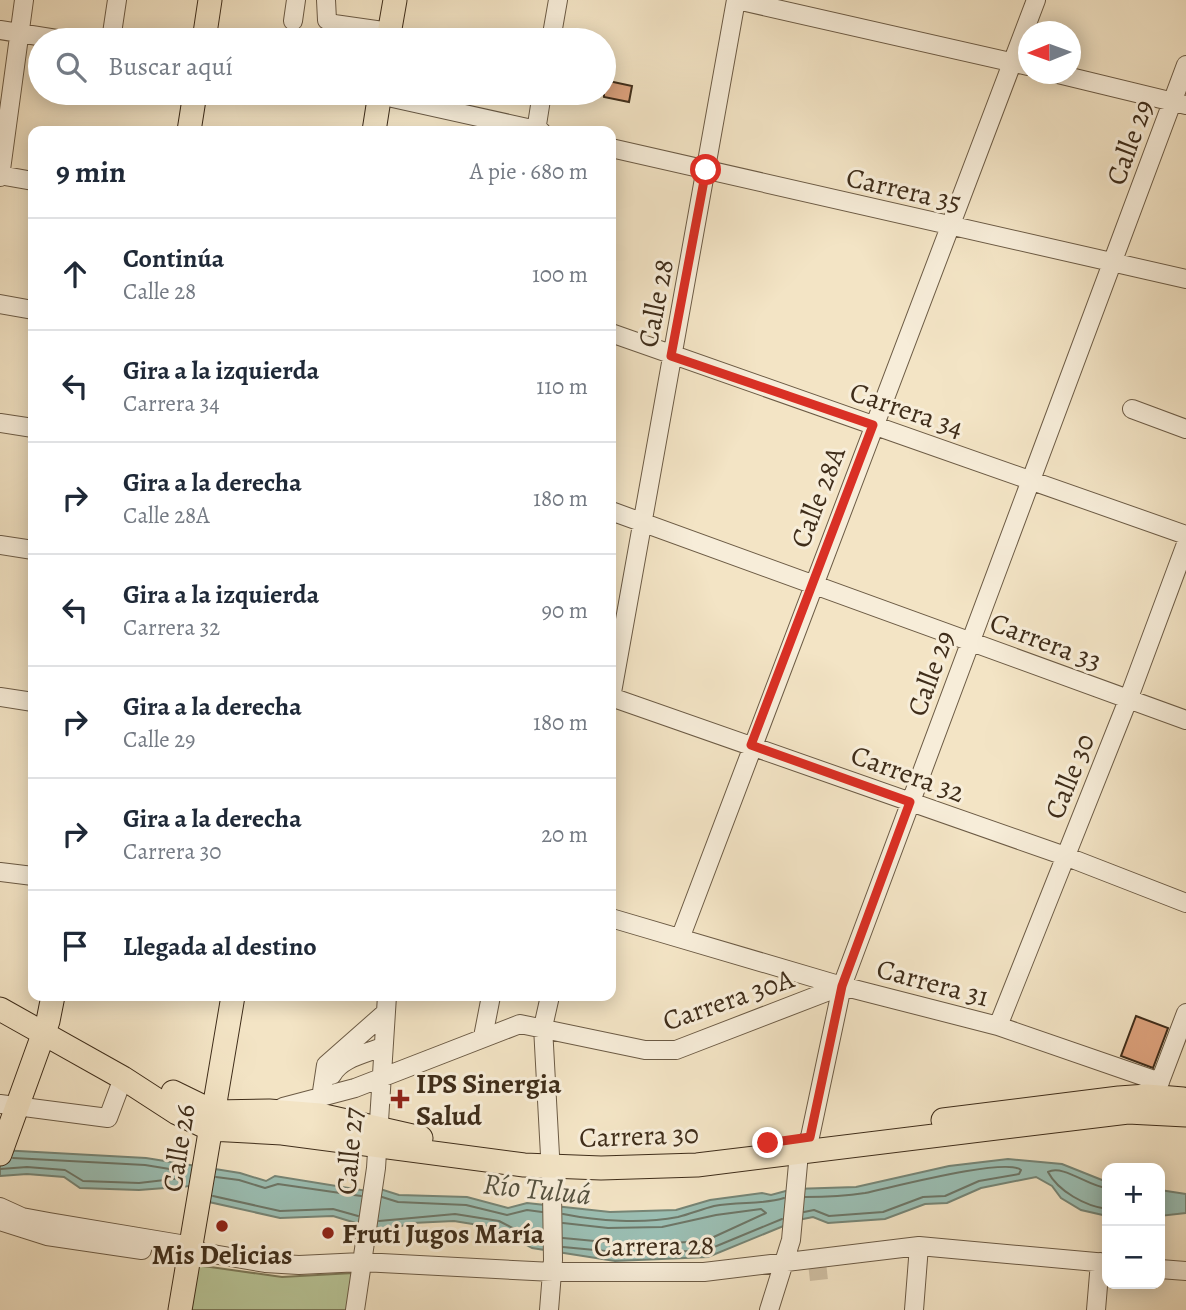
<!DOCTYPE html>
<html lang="es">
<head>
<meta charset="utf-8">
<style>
  body { margin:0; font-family:Alegreya,serif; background:#f2f2f3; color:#1f2937 }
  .controls { position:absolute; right:21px; bottom:21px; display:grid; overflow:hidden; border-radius:14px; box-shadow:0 4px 18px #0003 }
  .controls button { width:63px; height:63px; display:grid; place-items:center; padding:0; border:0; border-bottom:2px solid #e0e1e3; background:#fff; color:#1f2937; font:35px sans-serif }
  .compass { position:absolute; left:1018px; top:21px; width:63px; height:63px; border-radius:50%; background:#fff; box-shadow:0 4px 18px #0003; rotate:269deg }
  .stop { position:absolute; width:21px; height:21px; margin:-16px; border:5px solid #d93025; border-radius:50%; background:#fff }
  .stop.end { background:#d93025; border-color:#fff; box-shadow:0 2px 7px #0008 }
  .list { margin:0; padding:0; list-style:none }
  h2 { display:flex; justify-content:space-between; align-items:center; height:91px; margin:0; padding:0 28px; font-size:30px }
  h2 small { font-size:23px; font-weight:400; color:#747a83 }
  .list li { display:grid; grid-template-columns:46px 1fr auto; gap:21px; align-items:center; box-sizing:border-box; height:112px; padding:0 28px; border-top:2px solid #e0e1e3 }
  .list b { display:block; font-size:26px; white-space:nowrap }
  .list p { margin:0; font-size:23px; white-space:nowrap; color:#747a83 }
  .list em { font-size:23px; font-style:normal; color:#747a83 }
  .icon { flex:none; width:38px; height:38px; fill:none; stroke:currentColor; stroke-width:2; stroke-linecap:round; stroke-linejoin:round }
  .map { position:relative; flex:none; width:1186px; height:1310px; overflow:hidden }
  .search { position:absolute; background:#fff; box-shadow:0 4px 18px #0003; left:28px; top:28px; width:588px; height:77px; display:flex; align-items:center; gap:18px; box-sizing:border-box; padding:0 24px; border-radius:38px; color:#747a83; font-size:26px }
  .panel { position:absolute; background:#fff; box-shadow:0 4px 18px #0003; left:28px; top:126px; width:588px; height:875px; border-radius:14px }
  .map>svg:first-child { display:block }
</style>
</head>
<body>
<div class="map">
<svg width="1186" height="1310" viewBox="0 0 1186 1310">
  <rect width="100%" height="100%" fill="#f3e4c5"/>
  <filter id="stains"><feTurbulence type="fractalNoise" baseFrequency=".00286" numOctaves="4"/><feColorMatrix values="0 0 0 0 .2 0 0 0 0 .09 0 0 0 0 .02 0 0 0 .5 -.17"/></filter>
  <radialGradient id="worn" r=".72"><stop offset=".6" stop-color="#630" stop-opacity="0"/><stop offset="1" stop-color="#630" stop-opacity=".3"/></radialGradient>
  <path fill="#b8c597" stroke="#7c7958" stroke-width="2" d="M196,1265L282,1277L353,1273L347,1310H188Z"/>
  <path fill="#9bbfb4" stroke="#768576" stroke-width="2" d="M0,1150L146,1158L240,1173L266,1181L275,1176L367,1191L374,1187L399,1195L467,1197L508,1208L527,1203L610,1212L676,1210L710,1200L762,1193L771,1195L793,1189L856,1187L949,1166L1008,1159L1062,1164L1107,1182V1216L1081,1210L1061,1198L1052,1186L1036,1177L981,1188L947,1203L925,1204L885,1219L828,1223L813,1217L798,1220L708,1257L615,1261L532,1248L497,1228L454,1221L412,1223L391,1229L369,1227L333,1216L280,1218L209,1202L191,1186L139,1190L80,1188L64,1177L27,1174L0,1176Z
    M1160,1190L1186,1194V1213L1160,1216Z"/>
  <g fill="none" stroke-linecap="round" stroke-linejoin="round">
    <path stroke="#6d7667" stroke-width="2" d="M0,1169L27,1167L65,1170L83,1181L139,1183L182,1178L184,1175L182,1171L145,1165L13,1158
      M216,1177L239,1180L265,1188L278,1184L361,1196
      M1107,1188C1089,1187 1063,1164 1048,1172C1058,1191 1085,1206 1107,1209
      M213,1196L280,1211L333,1209L358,1216
      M382,1197L398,1202L466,1205L507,1215L527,1210L542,1212
      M804,1212L814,1210L829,1216L883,1212L923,1197L945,1196L979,1181L1019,1174L1021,1170C1006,1157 890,1188 865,1193C846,1196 825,1197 805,1197
      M563,1214C598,1221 642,1224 678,1217C690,1214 702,1209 714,1206C738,1201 763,1205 784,1198
      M379,1221L455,1214L499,1221L542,1243
      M563,1223L608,1228L662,1227L716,1215L761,1209L766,1213L705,1241L637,1245L563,1238
      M563,1247L637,1254L707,1250L782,1219"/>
  </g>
  <path fill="#dfa47f" stroke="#3f2d1a" stroke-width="2" d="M604,80L632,86L629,102L604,97Z
    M1136,1016L1168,1028L1153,1068L1121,1056Z"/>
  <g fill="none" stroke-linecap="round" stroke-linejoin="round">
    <path stroke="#cfbfa3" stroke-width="18" stroke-dasharray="18 9" stroke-linecap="butt" d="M809,1272L827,1270"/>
    <g stroke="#6c5b45" stroke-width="20">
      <path id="minor" d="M326,0L327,20L334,24L390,32
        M737,0L1028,66
        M293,21L296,0
        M0,30L63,40
        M111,40L117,0
        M551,40L558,0
        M1058,74L1186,105
        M370,93L541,131
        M536,131L542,93
        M611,148L1186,279
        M0,175L33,181
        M0,177L24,0
        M0,304L33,310
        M611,333L1186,535
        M1132,409L1186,429
        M0,423L33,428
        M611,511L1186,720
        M0,545L33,550
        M0,697L33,702
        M611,697L1065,856L1186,903
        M611,698L736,0
        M0,872L33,876
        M611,918L842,986L998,1026L1160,1082
        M681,936L1036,0
        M998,1026L1128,700L1186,544
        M483,1037L491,996
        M332,1075C341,1058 365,1054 382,1047
        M1156,1092L1186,1013
        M321,1098L326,1065L385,1013
        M0,1104L108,1118L123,1078
        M283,1107L355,1088L520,1024L645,1050H676L842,986
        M0,1207L22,1217L49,1222L192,1246L201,1252L265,1263L299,1265L362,1262L553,1272H704L919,1246L1107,1263
        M0,1221L47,1236L142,1250
        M1160,1269L1186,1271
        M355,1310L376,1168L387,996
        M549,1310L553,1260L552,1192L543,1027L550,996
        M769,1310L791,1240L799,1153L810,1137L842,986L1186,65
        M914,1310L919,1246
        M1096,1310L1100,1262"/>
    </g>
    <g stroke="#3f2d1a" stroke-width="25">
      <path id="major" d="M204,40L210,0
        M388,40L395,0
        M189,131L195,93
        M374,131L380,93
        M0,1009L123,1078L177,1113L210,1129L282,1133L524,1165L601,1168L697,1165L1128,1112L1186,1115
        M173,1092L214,1112L269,1111L320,1115L421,1138
        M943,1120L1119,1098L1147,1096L1183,1099
        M0,1154L48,1021L53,996
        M180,1310L233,996"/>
    </g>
    <use href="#minor" stroke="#f7edd9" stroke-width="18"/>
    <use href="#major" stroke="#f3e4c5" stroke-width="23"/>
  </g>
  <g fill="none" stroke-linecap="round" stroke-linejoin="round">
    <path stroke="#d93025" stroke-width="9" d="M706,170L671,356L873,425L751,745L910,802L842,986L810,1137L768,1143"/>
  </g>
  <g fill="#8f2418" stroke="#f7edd9" stroke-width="2.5">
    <path d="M396.5 1088.5h7v7h7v7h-7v7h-7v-7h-7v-7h7z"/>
    <circle cx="222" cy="1226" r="7"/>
    <circle cx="328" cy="1233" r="7"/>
  </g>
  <g text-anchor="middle" stroke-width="6" stroke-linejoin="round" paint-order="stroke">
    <g font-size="28" fill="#3f2d1a" stroke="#f7edd9">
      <text transform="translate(1129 142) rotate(-70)" y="10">Calle 29</text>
      <text transform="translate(904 189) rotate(13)" y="10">Carrera 35</text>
      <text transform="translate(655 303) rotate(-79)" y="10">Calle 28</text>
      <text transform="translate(907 409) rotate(19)" y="10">Carrera 34</text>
      <text transform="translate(817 497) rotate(-69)" y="10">Calle 28A</text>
      <text transform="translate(1046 641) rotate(21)" y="10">Carrera 33</text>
      <text transform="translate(930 673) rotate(-70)" y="10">Calle 29</text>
      <text transform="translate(908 773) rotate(20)" y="10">Carrera 32</text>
      <text transform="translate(1069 776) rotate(-68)" y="10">Calle 30</text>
      <text transform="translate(933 982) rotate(15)" y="10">Carrera 31</text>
      <text transform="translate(728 999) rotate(-19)" y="10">Carrera 30A</text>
      <text transform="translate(639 1135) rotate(-2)" y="10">Carrera 30</text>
      <text transform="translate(178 1148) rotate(-81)" y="10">Calle 26</text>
      <text transform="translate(349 1151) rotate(-85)" y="10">Calle 27</text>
      <text transform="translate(654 1245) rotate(-1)" y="10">Carrera 28</text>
    </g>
    <g font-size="28" font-weight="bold" fill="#3f2d1a" stroke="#f7edd9" text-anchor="start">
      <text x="416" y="1093">IPS Sinergia<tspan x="416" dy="32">Salud</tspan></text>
      <text x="342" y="1243">Fruti Jugos María</text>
      <text x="222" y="1264" text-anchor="middle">Mis Delicias</text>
    </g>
    <g font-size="30" font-style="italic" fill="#565240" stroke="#f7edd9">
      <text transform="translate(537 1189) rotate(6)" y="10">Río Tuluá</text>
    </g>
  </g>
  <rect width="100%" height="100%" filter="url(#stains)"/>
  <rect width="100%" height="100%" fill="url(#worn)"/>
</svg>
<div class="controls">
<button>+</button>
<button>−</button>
</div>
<svg class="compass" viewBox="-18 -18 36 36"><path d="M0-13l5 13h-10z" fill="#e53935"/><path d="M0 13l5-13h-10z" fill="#747a83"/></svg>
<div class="stop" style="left:706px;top:170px"></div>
<div class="stop end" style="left:768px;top:1143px"></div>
<div class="search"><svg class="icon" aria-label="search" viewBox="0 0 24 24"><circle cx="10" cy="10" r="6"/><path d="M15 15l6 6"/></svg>Buscar aquí</div>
<section class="panel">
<h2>9 min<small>A pie · 680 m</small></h2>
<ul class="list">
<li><svg class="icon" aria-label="ahead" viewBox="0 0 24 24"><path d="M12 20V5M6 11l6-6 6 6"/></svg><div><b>Continúa</b><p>Calle 28</p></div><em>100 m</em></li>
<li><svg class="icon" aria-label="left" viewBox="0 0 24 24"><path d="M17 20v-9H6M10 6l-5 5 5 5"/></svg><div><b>Gira a la izquierda</b><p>Carrera 34</p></div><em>110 m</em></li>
<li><svg class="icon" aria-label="right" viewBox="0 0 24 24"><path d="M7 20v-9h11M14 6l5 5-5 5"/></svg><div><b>Gira a la derecha</b><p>Calle 28A</p></div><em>180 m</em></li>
<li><svg class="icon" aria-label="left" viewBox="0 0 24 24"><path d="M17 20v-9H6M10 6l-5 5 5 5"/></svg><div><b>Gira a la izquierda</b><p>Carrera 32</p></div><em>90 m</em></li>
<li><svg class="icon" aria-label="right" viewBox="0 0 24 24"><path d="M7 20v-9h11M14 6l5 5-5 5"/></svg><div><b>Gira a la derecha</b><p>Calle 29</p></div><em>180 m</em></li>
<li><svg class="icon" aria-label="right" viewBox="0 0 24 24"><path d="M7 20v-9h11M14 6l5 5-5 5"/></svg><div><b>Gira a la derecha</b><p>Carrera 30</p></div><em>20 m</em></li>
<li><svg class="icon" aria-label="arrive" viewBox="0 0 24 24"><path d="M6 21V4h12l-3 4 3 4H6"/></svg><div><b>Llegada al destino</b></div></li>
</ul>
</section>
</div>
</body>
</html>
